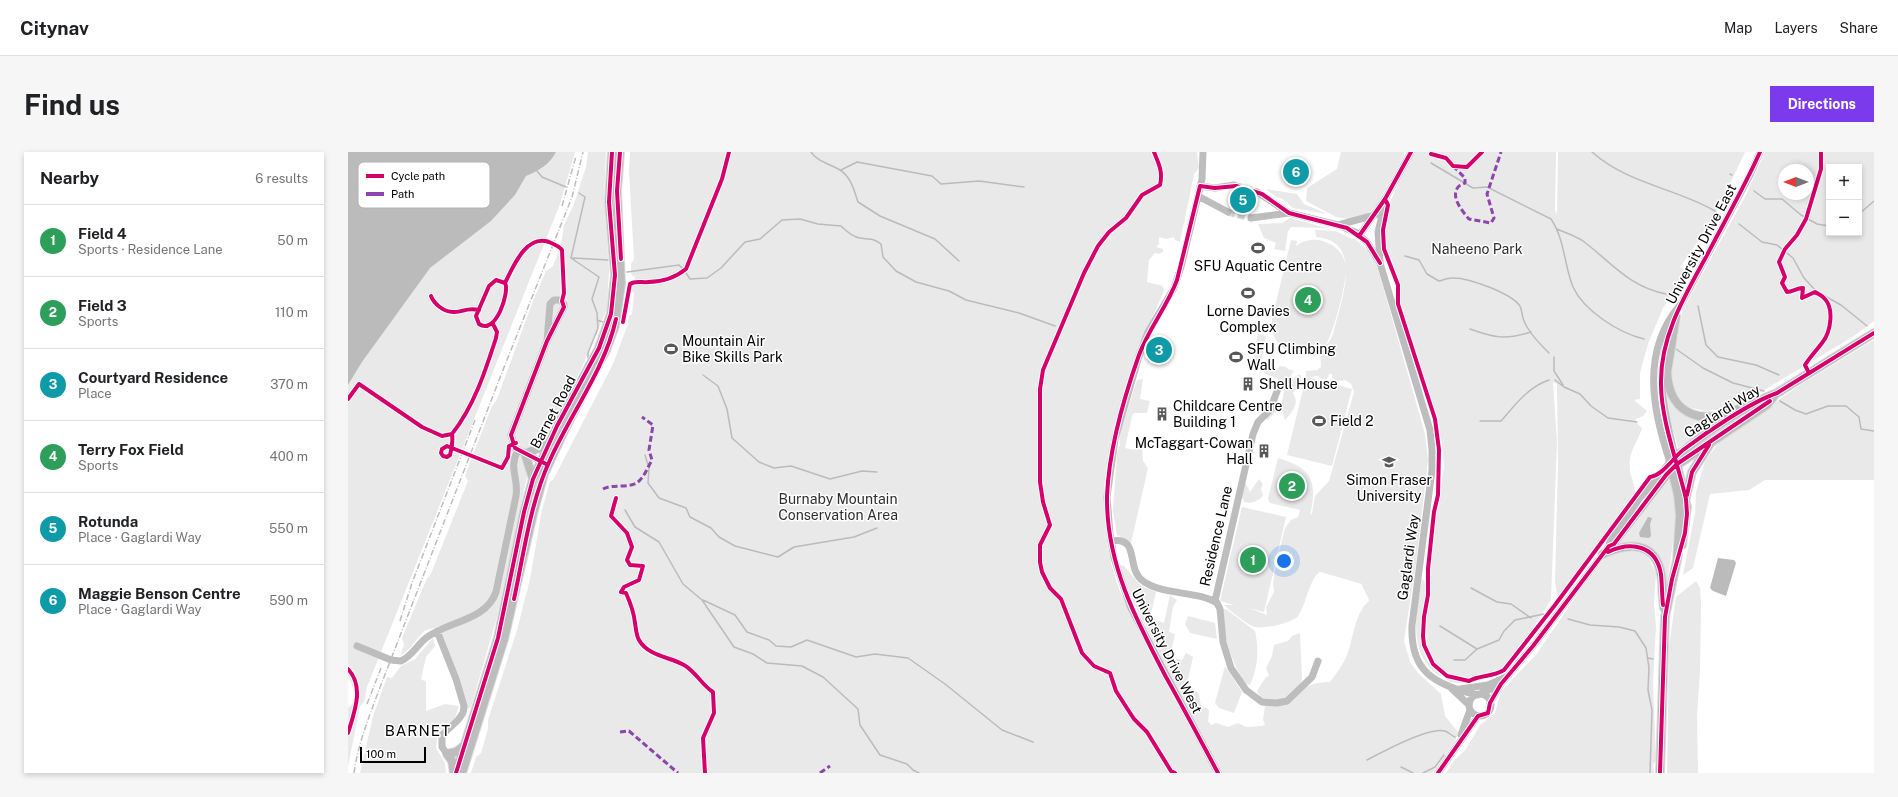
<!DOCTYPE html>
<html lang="en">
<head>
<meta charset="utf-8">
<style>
  body { margin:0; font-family:"Public Sans",sans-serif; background:#f6f6f6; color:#202124 }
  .controls { position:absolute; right:12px; top:12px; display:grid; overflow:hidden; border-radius:0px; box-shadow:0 2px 6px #0003 }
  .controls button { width:36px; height:36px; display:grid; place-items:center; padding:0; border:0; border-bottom:1px solid #e0e0e0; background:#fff; color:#202124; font:20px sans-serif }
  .compass { position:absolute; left:1430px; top:12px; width:36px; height:36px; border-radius:50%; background:#fff; box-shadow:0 2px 6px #0003; rotate:270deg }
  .scale { position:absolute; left:12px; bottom:10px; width:66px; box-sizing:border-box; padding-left:4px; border:2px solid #000; border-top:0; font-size:11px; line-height:14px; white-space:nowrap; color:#000; -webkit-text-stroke:3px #fff; paint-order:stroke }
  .you { position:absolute; left:936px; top:409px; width:14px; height:14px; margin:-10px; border:3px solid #fff; border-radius:50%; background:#1a73e8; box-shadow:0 0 0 6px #1a73e833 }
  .badge { display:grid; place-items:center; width:26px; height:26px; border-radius:50%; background:#7c3aed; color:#fff; font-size:13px; font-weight:700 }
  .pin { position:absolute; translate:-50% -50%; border:2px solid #fff; box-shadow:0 1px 4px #0006 }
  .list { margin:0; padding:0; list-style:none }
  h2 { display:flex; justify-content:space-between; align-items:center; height:52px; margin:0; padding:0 16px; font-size:17px }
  h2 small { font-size:13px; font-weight:400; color:#757577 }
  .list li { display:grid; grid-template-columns:26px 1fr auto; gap:12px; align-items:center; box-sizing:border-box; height:72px; padding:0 16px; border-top:1px solid #e0e0e0 }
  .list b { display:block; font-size:15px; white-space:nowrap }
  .list p { margin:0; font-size:13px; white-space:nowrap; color:#757577 }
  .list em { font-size:13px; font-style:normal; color:#757577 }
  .map { position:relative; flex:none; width:1526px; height:621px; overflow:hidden; border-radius:0px }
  header { display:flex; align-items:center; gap:24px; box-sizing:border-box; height:56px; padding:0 20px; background:#fff; border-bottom:1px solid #e0e0e0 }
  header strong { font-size:19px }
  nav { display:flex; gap:22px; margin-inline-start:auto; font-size:14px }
  .intro { display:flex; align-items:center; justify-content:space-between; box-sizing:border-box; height:96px; padding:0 24px }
  h1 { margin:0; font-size:28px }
  .button { padding:10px 18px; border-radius:0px; background:#7c3aed; color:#fff; font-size:14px; font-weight:700 }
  main { display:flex; gap:24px; padding:0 24px }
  aside { flex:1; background:#fff; border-radius:0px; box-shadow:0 2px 6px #0003 }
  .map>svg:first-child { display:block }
</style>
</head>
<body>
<header>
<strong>Citynav</strong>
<nav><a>Map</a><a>Layers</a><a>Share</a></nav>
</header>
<div class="intro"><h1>Find us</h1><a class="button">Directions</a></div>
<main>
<aside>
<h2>Nearby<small>6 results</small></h2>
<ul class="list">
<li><span class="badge" style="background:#2e9e5b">1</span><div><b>Field 4</b><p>Sports · Residence Lane</p></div><em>50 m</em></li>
<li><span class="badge" style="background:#2e9e5b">2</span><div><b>Field 3</b><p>Sports</p></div><em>110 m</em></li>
<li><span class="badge" style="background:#0f9aa8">3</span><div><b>Courtyard Residence</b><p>Place</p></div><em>370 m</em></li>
<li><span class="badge" style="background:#2e9e5b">4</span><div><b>Terry Fox Field</b><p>Sports</p></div><em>400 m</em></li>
<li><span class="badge" style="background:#0f9aa8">5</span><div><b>Rotunda</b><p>Place · Gaglardi Way</p></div><em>550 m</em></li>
<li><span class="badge" style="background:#0f9aa8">6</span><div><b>Maggie Benson Centre</b><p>Place · Gaglardi Way</p></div><em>590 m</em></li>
</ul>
</aside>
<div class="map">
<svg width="1526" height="621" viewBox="0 0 1526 621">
  <rect width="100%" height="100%" fill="#fff"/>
  <path fill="#e9e9e9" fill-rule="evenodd" d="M208,0H227L212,52L45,470L19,535L16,550L12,554L0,615V556C11,548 5,534 0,524V233L14,210L81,116L143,69L167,43L178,24L196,15Z
    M240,0H258L256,46L261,117L259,157L234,215L180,320L149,465L123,555L119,557L92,480V474L76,479L62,496L52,504L56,493L54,486L79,426L82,424L120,329L117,324L143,256L149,247L185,149L198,119L205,114L213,93L216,73L226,52L238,15Z
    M282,0H849L851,16L846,22L832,90L827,88L826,85L818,87L811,85V92L808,95L815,97V100L811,102L807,101L801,108L799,130L815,134L816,139L790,197L773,258L766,275L756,336L758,382L763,411L771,437L793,483L866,621H123L128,605L133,601L140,577V568L169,478L182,427L194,358L202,329L205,328L265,212L280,172L281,164L284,162L286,141L283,138V134L286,132L287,125L283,122V112L286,107L281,19Z
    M993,0H1056V4L1029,53L1018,63L1001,67L988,65L958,49L959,36L989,17Z
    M1066,0H1208L1207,58L1209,63L1210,0H1397L1365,68L1332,115L1340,118L1315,156L1300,192L1292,221V247L1286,248L1299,259L1295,264L1288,267V270L1294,276C1289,293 1280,298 1282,319C1283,326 1287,332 1287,340L1210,446L1207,430L1210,312L1209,232L1205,230L1209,290L1203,448L1167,504L1157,513L1144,521L1122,532L1102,530L1086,509L1080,496L1078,479L1085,383L1096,315L1094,290L1056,166L1037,90V74L1040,56L1053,24Z
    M1417,0H1526V169L1506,184L1408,243L1376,257L1357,259L1340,255L1331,246L1323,232L1322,211L1335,157L1397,45ZM1481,15H1511V81H1481ZM1436,18H1460V42H1436Z
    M918,37L949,42L956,52L979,62L945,56L936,48L927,44Z
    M942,66L975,75L977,76L943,75L940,79L937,99L926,97L928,91L916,86L910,72L934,71Z
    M967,78L988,79L1004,87L1006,86L1022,100L1028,110L1077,282L1080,308L1068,411L1056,489L1062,510L1070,521L1093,542L1097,564L1110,580L1107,590L1085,621H873L785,450L772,413L776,414L793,434L808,440L802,466L816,471L822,443L829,448L825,455L821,480L827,482L822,505L834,508L838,501L845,505L839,532L851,542L853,555L859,556L861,559L860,569L863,573L868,571L880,575L890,571L898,575L915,574L917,572L915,568L917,553L930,554C947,540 959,530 982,530C988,522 995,513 999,503C1006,485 1006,462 1021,449C1020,442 1015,439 1014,432L972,420C962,425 958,453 950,464C945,471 916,477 907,475C901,474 880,457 876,453H886L872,449L894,355L938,365L916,460L901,456L919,463L918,455L926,440L925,432L928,412L937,376L943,368L950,365L952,358L922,351L920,347L930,306C964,316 970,329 962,363L964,361L967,344L981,329L1006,240L1003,232L997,228L989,229L984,226V222H981L979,227H973L970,224L961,225L1004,237L984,314L939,303L958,225V219L969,218L973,215L972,198L981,190L985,182C992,152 1018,89 968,85Z
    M943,88L949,89L948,94C958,86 971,86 982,92C991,96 998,107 998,116C999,129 985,183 978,192C965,207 938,205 928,188C924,181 924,174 924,167Z
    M910,182L918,184L912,217L922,212L930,217L932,214L938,215L940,217L946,219L937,231L931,233L930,227C902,217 904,207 910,182Z
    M1526,188V328H1417L1401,338L1362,342L1345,416L1335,423L1347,361L1348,340L1357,309L1372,289L1449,235Z
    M950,223H953C953,233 951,234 945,241C952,252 944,260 937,268L934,259L926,261L920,268L917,266L934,250L937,233Z
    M1317,226L1322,246L1331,258L1379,265L1330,296L1319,257Z
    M795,227L792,247L802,249L799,261H786L784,264L777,296L786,298L788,293L794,294L795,309L800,316L783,391L769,383L765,359L769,300L772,293L771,284L789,228Z
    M1321,326L1322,327L1327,349L1328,370L1317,445L1305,403L1269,394Z
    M911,327L915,332L913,337L915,344C909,350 904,352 896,350L894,345L897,330L902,340Z
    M1279,398L1285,400L1289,398L1299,403L1308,421L1306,452L1308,474L1305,530L1308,608L1305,613L1306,621H1098L1106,609L1118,597L1132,573L1147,561L1153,539L1188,503L1233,437L1259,403Z
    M1074,427C1083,433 1073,462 1073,472C1072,486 1073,499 1081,511C1084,516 1091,520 1093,524C1088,523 1085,519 1081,515C1061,492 1069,455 1074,427Z
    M1348,429L1352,436L1353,452L1352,519L1349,564L1350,621H1319L1321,494L1328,445Z
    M875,457H878L907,479C911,497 910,516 902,533L897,532C884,510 874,483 875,457Z
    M840,464L867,471L869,487L842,481L837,472Z
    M952,481L954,528C950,543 919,560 909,539L918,525L921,524L918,516L924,504L926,493L940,489L944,484Z
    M85,486L87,494L78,505L73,527L78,530V559L97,552L111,554L107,566L90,580L88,596L97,611L98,621H12L25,564L39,525L44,526L53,514L67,507Z
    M877,514L894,540L886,561L871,556L867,551Z"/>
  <path fill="#bbb" d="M0,0H208C202,12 191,19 178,24L167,43L143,69L82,116L14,210L0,233Z
    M1300,365L1304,366L1302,372L1303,384L1301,386L1292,385L1291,381Z
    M1370,406L1386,408L1388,411L1378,444L1365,439L1362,436Z"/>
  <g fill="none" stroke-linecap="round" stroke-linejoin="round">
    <path stroke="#bbb" stroke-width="1.5" d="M463,0C470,10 482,12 492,18C503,25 506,38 510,50L532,64L587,87L611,109
      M1244,0C1280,32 1327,36 1367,59
      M1083,11L1125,36L1139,35L1203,67C1217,88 1216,113 1225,135C1236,159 1271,181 1296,187
      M493,18L509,10L584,24L593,32L631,29L676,35
      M189,19L194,25L218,35
      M1382,22L1384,23
      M1406,39L1417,47H1434L1453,63L1469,72L1481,74
      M1511,62L1526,49
      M1391,72L1414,90L1429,93L1445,106L1456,126L1468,139L1493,153L1519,174
      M1209,77C1218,81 1228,84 1235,89C1263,110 1281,135 1318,142
      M1057,104L1071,108L1079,122L1091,129C1095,128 1100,126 1104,126C1119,125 1163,141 1172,154C1174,158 1174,165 1176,169C1181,181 1192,192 1201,201
      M223,106L251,125L244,147L249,161L250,176L240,201V206
      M223,106L237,45L231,41
      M225,106L260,108
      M279,120L331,113L334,116
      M338,121L342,127L359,126L373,116L397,90L412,87L434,68L452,67L470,72L493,74C498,79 505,85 512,86C522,88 523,85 533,92L535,105L548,119L568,130L601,139L618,148L671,161L707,174
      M1350,154L1358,193L1370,205L1408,213L1431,223
      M249,168L255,170
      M1122,177C1147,186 1157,188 1183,180
      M1328,197L1355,216L1385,231L1416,239
      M1206,205V219L1215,233
      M355,223L370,234L379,257L384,286L411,310L426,316L443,314L482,327L514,319L529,320
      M1207,228L1216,235L1232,242L1243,254L1260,266L1289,270
      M1432,249L1447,258L1458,262L1480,254H1498L1511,265L1513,277L1526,279
      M1132,269H1153C1167,253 1180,235 1201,228
      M297,303L301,316L300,331L311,346L338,356L342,365L363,376L371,385L387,394L430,405L446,395L506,385L529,376
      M277,358L287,375L311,390L335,432L354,448L386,495L405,502L419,511L454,514L475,525L510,557L512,573L532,603L559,612L565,618L571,621
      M1123,436L1149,450L1163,452L1183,466
      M355,448L387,463L399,480L421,488L428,494L443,495L459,488L508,505L527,502L560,506L597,532L654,578L685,590
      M1220,467L1242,473L1271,475L1287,479L1298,496L1301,516L1300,538L1304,558L1302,621
      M1092,474L1129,497
      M1300,506L1305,507
      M1106,508H1117L1129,497L1151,488L1156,479L1167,468L1196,462
      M1019,608C1034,600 1081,574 1097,579C1100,580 1104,584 1107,585
      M1053,615L1065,621
      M1075,621L1087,615L1096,603"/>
    <path stroke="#d9d9d9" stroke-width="7" stroke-dasharray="7 3.5" stroke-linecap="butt" d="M886,33L909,40
      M880,60L903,66"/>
    <g stroke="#dbdbdb" stroke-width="10">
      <path id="major" d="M1328,164L1319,220C1321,265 1358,275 1394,255
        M1327,305L1339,355L1334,393
        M1326,315L1419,253L1427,243
        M185,327L177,302L200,292
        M1338,345L1344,320L1362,292
        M1255,402C1279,391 1307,388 1313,422C1315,433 1314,445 1316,456
        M1329,408L1332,363L1330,343L1322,310C1348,287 1397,253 1429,241L1526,181
        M106,621L104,609L99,602L108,600L116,594
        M108,621L150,486L176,360L185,327L209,274L251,196L263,162L267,123L261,50L264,0
        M114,621L156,487L185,362L196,322L217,277L258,198L267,174L273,132L269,39L272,0
        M1312,621L1317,465L1330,403"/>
    </g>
    <path stroke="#bdbdbd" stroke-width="7" d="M855,0L854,27L833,115L826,136L800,180L791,204L767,287L759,345L762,382L766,406L782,454L870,621
      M852,34L867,36L886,33
      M909,40L941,61L990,73L1007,80L1019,90L1032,111L1082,278L1084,298V318L1064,473C1062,521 1087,532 1129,543
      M850,44L880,60
      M903,66L941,61
      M990,73L1027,63
      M1011,84L1037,47L1063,0
      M1032,109L1030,80L1036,55
      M1331,156L1402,23L1412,0
      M1324,173C1305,225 1316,254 1327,305
      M198,312L167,296L163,283L199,189L216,155V152L212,148H206L202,152L199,189
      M763,389C793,384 777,416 795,429C813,443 851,439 869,451L872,457L875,490L883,516L898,538L914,550L929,551L939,549L964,525L970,509
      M1261,394L1266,392L1324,317
      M867,449L905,282L910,270L922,258L931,234
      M89,479L108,527L116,554L115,561L110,568L94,583V595L99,602
      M9,494L43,508L53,509C64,504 69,493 78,486C100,469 138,469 148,440L168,344C171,326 160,316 170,298
      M1104,537L1121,553
      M1112,537L1140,533L1158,525
      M1132,542L1151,533
      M1121 553a11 11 0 1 1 22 0a11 11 0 1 1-22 0Z
      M1142,551L1153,532L1185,494L1261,394L1262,389L1291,347L1322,310C1304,257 1293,199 1332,153
      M1113,583L1122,558
      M1090,621L1130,564"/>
    <use href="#major" stroke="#bdbdbd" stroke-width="8"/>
    <path stroke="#bdbdbd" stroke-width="1.5" stroke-dasharray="6 2 1 2" stroke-linecap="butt" d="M214,54L228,4
      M52,469L64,431L127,268
      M19,552L33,516
      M6,621C10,592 21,565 31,538L153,223L224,45L235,0"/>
    <path stroke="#8e44ad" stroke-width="3" stroke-dasharray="6 3" stroke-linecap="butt" d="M1105,14L1117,26V31C1115,32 1113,33 1111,34C1101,44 1115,60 1121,67L1143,71L1146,66L1139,42L1153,0
      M255,337C266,331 283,338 292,328C297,323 300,315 304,308L301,298L305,273L294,265
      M272,580L281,579L330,621
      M472,621L482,614"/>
    <g stroke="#fff" stroke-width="6">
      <path id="cycleway" d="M272,0L269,39L273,107
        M806,0C811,12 815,20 812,33L794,43L778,66L761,80L750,94L736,121L695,218L692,237V330L695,350L702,373L692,393V410L694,420L702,436L713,447L734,501L746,514L762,521L768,539L775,550L786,567L799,580L823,619L827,621
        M1083,2L1098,6L1105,14L1119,15L1134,0
        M1037,47L1040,53L1035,78L1036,97L1050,133V152L1087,267L1091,298L1090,343L1086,360L1080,417V443L1076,465L1075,484L1076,493L1085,512L1099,524L1121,529C1132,523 1145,525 1156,518L1207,453L1302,325C1315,323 1325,306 1335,298C1359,280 1401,251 1429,241L1526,181
        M1011,84L1037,47L1063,0
        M148,128L157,131C162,139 148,184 131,172L128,164L141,134Z
        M157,131C165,115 178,82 201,90C206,92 211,94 214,98L216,141L214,149
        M83,144C86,152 96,160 105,160C115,161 117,155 131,158
        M275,170L282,132C288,128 294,131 300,130C314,130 328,125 338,117L374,27L381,0
        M1461,221L1457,213C1462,205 1468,199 1474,191C1483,180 1487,155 1475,145C1473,143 1470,142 1467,140L1454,146L1455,136C1448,136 1445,140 1439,140L1434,131L1437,125L1431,110L1437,97L1449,83L1458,67L1473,17V0
        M0,247L11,232L74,275L94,284L104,282C126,254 137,220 148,186L149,180L145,172
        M104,282C105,289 104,296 102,303L99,305L95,304L93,301L94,297L99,294L154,316L160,305L161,294L168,291
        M198,312L167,296L163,283L199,189L216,155L214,149
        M1339,343L1344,320L1361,293
        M268,346L263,364L279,381L284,395L279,408L282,413L295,414L291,428L276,435L273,440L278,441C282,450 286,461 287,471C288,476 288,483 291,488C300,504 322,505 336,513C348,520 354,533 365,540L366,561L355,586L357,621
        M1260,400C1283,389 1308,393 1313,422C1314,432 1314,443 1315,453
        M166,447C176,401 182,351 202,308C223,261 257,217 268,167
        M0,517C17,535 6,561 0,581
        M108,621L150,486L176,360L185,327L209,274L251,196L263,162L267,123L261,50L264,0
        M870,621C853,589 836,557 818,525C788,468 758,411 759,344C761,297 775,248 791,203C801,176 819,155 829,128L852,34L867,36L888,34L914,42L941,61L999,76L1019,90L1032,111
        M1090,621L1130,564L1140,561L1142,551L1153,532L1185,494L1261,394L1266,392L1318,323L1329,312L1422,249
        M1312,621L1317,465L1324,427L1337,381L1339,362L1338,347C1330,312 1313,268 1313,232C1312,185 1336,145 1358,105C1376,70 1396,36 1412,0"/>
    </g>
    <use href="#cycleway" stroke="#d6006c" stroke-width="4"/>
  </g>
  <defs>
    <g id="stadium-bare" transform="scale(1.08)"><path d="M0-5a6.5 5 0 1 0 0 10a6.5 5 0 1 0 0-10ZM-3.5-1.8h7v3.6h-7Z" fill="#595959" stroke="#fff" stroke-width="2.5" paint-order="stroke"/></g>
    <g id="building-bare" transform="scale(1.08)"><path d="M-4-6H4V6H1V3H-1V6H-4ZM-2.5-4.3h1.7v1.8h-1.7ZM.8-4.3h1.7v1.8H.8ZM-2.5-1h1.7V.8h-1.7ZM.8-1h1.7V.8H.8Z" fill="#595959" stroke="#fff" stroke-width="2.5" paint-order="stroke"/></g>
    <g id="university-bare" transform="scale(1.08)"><path d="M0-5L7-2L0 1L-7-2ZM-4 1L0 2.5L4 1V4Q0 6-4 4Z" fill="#595959" stroke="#fff" stroke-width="2.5" paint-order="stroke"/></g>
  </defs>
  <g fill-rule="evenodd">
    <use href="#stadium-bare" x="910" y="96"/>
    <use href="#stadium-bare" x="900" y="141"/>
    <use href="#stadium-bare" x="323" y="197"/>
    <use href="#stadium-bare" x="888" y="205"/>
    <use href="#building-bare" x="900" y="232"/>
    <use href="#building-bare" x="814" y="262"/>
    <use href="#stadium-bare" x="971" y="269"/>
    <use href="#building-bare" x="916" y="299"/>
    <use href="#university-bare" x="1041" y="310"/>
  </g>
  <g text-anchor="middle" stroke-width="3" stroke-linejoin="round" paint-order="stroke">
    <g font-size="14" fill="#000" stroke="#fff">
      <text transform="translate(1353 92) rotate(-62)" y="5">University Drive East</text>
      <text transform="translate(1374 259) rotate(-32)" y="5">Gaglardi Way</text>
      <text transform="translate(205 260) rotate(-62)" y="5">Barnet Road</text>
      <text transform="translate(868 384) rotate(-77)" y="5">Residence Lane</text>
      <text transform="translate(1060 405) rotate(-82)" y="5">Gaglardi Way</text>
      <text transform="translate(819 499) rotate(63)" y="5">University Drive West</text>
    </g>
    <g font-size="14" fill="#2e2e2e" stroke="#fff">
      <text x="1129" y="102">Naheeno Park</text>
      <text x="490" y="352">Burnaby Mountain<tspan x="490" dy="16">Conservation Area</tspan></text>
    </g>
    <g font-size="14" fill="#000" stroke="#fff" text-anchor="start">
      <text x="910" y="119" text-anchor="middle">SFU Aquatic Centre</text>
      <text x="900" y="164" text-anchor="middle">Lorne Davies<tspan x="900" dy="16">Complex</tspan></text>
      <text x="334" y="194">Mountain Air<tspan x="334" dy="16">Bike Skills Park</tspan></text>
      <text x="899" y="202">SFU Climbing<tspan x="899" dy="16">Wall</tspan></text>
      <text x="911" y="237">Shell House</text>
      <text x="825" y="259">Childcare Centre<tspan x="825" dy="16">Building 1</tspan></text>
      <text x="982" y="274">Field 2</text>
      <text x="905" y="296" text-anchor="end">McTaggart-Cowan<tspan x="905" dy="16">Hall</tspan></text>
      <text x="1041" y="333" text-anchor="middle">Simon Fraser<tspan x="1041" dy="16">University</tspan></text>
    </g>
    <g font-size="15" letter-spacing="1" fill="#000" stroke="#fff">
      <text x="70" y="584">BARNET</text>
    </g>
  </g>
  <rect x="10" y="10" width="132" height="46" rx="6" fill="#fff" stroke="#b2b2b2" stroke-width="1"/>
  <rect x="18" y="22" width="18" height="4" fill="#d6006c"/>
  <rect x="18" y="40" width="18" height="4" fill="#8e44ad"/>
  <g font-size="11" fill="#000">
    <text x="43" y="28">Cycle path</text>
    <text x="43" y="46">Path</text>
  </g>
</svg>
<div class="controls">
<button>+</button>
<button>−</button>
</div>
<svg class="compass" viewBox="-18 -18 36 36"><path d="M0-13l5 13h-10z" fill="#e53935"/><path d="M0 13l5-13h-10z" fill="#757577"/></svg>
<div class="scale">100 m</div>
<div class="you"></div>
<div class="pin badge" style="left:905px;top:408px;background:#2e9e5b">1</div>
<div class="pin badge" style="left:944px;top:334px;background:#2e9e5b">2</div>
<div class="pin badge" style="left:811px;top:198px;background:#0f9aa8">3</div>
<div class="pin badge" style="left:960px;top:148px;background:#2e9e5b">4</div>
<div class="pin badge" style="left:895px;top:48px;background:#0f9aa8">5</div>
<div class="pin badge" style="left:948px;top:20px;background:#0f9aa8">6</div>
</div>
</main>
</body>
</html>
